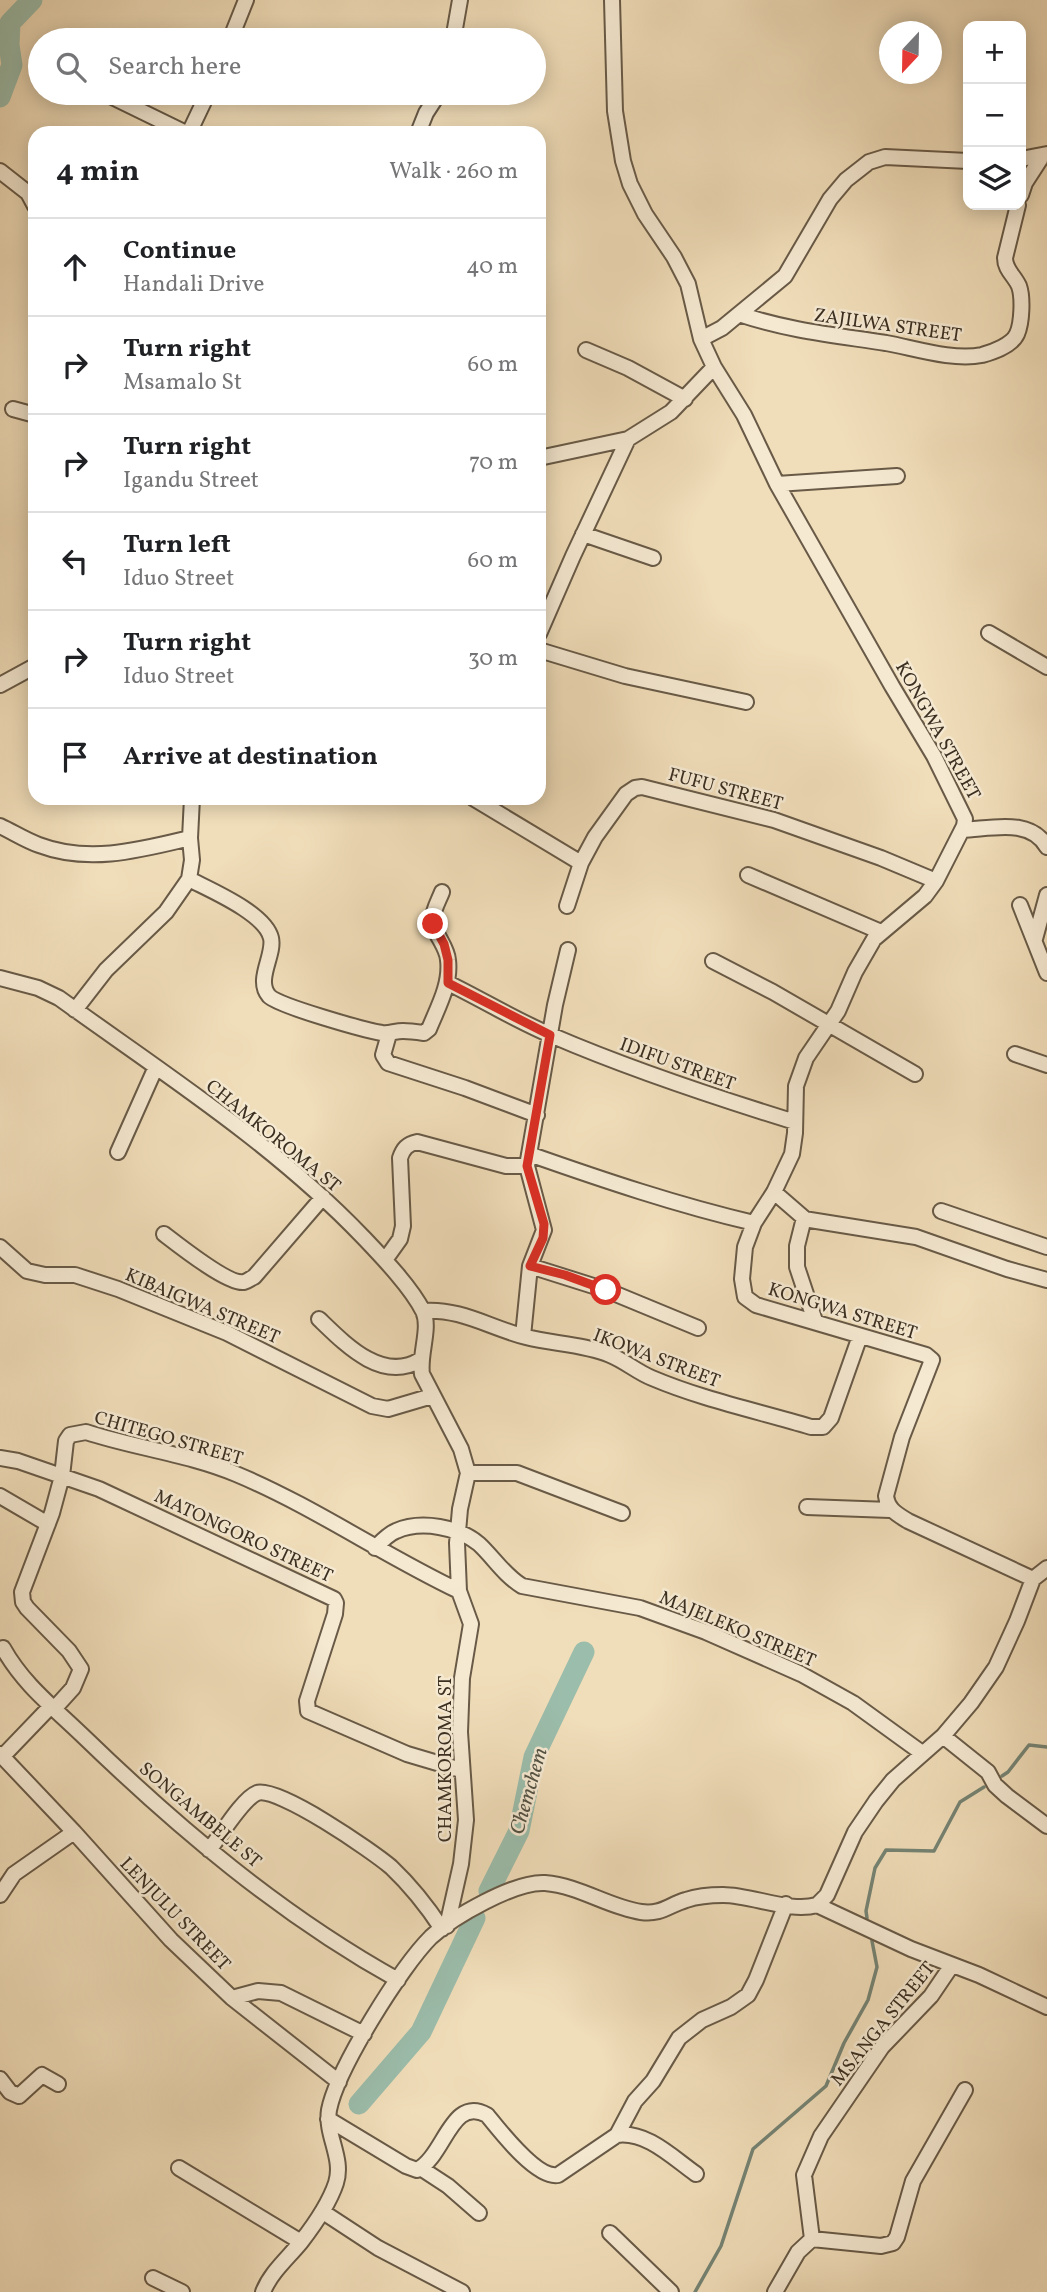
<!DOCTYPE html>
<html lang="en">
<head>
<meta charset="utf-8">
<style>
  body { margin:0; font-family:Vollkorn,serif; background:#f2f2f2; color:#202124 }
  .controls { position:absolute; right:21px; top:21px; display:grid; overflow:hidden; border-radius:14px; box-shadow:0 4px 18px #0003 }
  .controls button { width:63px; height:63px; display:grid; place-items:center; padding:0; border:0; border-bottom:2px solid #e0e0e0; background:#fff; color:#202124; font:35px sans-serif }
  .compass { position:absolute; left:879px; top:21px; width:63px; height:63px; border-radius:50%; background:#fff; box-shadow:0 4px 18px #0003; rotate:202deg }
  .stop { position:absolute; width:21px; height:21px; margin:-16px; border:5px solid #d93025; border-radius:50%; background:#fff }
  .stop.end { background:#d93025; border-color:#fff; box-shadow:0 2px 7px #0008 }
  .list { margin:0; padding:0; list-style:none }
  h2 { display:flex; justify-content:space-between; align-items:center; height:91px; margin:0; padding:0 28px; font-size:30px }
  h2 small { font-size:23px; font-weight:400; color:#757577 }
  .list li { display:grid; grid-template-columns:46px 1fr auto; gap:21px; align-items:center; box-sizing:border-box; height:98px; padding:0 28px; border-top:2px solid #e0e0e0 }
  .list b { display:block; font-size:26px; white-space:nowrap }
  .list p { margin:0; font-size:23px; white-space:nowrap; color:#757577 }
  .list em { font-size:23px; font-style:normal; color:#757577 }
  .icon { flex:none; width:38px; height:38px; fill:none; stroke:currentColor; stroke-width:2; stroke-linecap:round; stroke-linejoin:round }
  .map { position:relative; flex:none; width:1047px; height:2292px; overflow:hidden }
  .search { position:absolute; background:#fff; box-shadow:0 4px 18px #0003; left:28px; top:28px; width:518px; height:77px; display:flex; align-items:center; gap:18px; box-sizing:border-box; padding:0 24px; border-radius:38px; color:#757577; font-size:26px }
  .panel { position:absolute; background:#fff; box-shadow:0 4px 18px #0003; left:28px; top:126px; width:518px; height:679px; border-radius:21px }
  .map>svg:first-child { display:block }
</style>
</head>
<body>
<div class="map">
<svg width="1047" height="2292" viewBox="0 0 1047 2292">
  <rect width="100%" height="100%" fill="#f0ddb9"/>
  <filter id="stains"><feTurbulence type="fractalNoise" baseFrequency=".00286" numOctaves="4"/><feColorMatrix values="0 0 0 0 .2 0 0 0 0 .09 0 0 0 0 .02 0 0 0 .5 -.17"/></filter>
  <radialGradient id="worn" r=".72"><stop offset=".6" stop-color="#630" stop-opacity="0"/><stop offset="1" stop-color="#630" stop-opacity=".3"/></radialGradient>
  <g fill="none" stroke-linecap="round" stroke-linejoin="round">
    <path stroke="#758474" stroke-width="3.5" d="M1002,1776L1008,1772L1029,1745L1047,1747
      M867,1918L866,1911L875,1868L886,1850L934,1851L960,1802L984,1787
      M695,2292L721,2246L753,2149L826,2086L844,2043L868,2000L877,1967L872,1941"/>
    <path stroke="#9bbdab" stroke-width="21" d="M0,97L12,65L9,45L10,23L32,0
      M489,1891L519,1831L534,1757L584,1652
      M359,2104L421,2032L475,1918"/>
    <g stroke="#685a47" stroke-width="18">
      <path id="minor" d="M612,0L615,111L623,161L630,184L645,214L674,257L688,284L701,339L714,367L744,415L777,484L892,686L934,756L965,819L964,826L936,881L925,896L874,939L855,972L838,1011L806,1058L796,1086L795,1133L792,1154L774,1192L754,1223L745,1247L742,1279L745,1297L756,1305L926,1355L932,1360L902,1437L886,1496C888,1510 897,1514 908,1521L1033,1579
        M230,40L246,0
        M453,40L460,0
        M104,93L186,133
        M189,133L208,93
        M418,133L426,113L439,93
        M1021,159L1047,154
        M0,171L28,193L35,206
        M1021,195L1025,183L1043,155
        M739,314C790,331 834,335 886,343C914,348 953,361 982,355C993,352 1012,345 1017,334C1022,323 1023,297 1019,286C1014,275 1005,270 1005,258L1018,205
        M701,339L722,328L785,276L830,199L846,180L869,162L885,157L968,161
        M586,350L628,368L685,399
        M13,409L35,415
        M539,458L628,439L671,412L714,367
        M777,484L897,476
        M583,534L653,558
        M989,633L1047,667
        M539,634L573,556L628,439
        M539,650L625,676L746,702
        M0,685L35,666
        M473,798L581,863
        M0,826C13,832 25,840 39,845C89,864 140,850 190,838
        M962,830C990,829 1030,817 1047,847
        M748,875L881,932
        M189,879C210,890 265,913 271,938C275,955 255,980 269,996C279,1006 364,1030 382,1033C389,1034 395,1031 403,1031C410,1031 417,1032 424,1033L429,1029C438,1007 451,984 448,960C447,945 432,933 433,918C433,910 439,900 442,892
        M1020,905L1047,973
        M567,906L581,863L595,837L626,794L635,788L642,787L774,820L881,858L936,881
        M1035,939L1047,895
        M713,961L773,992L915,1074
        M0,978L38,988L59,998C163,1073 274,1144 363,1237C382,1257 411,1287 423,1311C431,1328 419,1354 422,1374L461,1449L468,1473L460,1509L457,1543L459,1591L471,1624L462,1678L460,1732L466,1820L461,1864L447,1926
        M448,983C483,1000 517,1021 553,1036C632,1070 714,1097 795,1122
        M75,1010L106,970L166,912L189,879L192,860L190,838L192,798
        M389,1034L383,1055L388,1063L465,1088L537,1115
        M1015,1054L1047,1065
        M118,1152L155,1069
        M529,1154C603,1180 677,1205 754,1223
        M774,1192L804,1218L797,1246V1267L815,1321
        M941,1211L1047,1247
        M804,1219L916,1237L1007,1269L1047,1280
        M164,1234C177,1244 229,1285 244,1282C248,1281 251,1278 254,1277L323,1197
        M0,1247L27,1271L45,1275H75L118,1289L227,1333L372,1406L388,1409L432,1396
        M385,1260L400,1239L403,1226L400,1158C403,1149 407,1144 417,1142L506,1166H527L555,1005L568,950
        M530,1266L606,1290L698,1328
        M423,1311C461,1308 490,1328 526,1337C553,1344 584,1344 610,1355C625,1361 637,1372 652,1378C704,1400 758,1411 811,1427H823L831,1418L860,1336
        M319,1319C345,1344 382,1383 420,1360
        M523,1336L530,1266L544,1230L527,1166
        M0,1458L18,1461L99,1489L334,1599L336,1603L335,1614L307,1701L308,1711L407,1754L461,1770
        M468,1473H517L622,1513
        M0,1496L48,1524
        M807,1507L890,1510
        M375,1548C381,1542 388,1534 396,1531C421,1520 459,1527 479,1544C494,1558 504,1575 522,1586L640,1608L706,1632L801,1674L853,1703L922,1753
        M3,1648C23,1684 53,1707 82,1735C178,1828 281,1915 398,1980
        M54,1709L73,1688L81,1669L69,1651L27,1608L23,1602L22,1592L52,1513L62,1476L66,1441L70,1435L86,1432C135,1448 188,1454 236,1474C313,1506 383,1555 459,1591
        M943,1736L988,1772L995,1785L1007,1796L1047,1826
        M0,1754L74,1832L171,1940L232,1998L339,2082
        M3,1756L51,1706
        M209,1850C220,1837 242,1799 257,1793C278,1786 372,1851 391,1867C411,1886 427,1906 442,1929
        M0,1895L14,1874L74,1832
        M817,1905L911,1949L979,1975L1047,2007
        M232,1998L258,1991L281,1993L364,2034
        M0,2079L10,2092L19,2096L42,2075L58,2084
        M328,2119L406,2166L417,2170C445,2156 451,2095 487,2115C500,2131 537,2179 558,2175L617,2135L635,2101L653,2081L679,2038L702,2020L731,2007L748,1995L756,1980L786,1904
        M617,2135C647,2131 673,2158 696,2174
        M179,2168L301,2242
        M422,2169L448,2186L479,2213
        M323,2212L378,2248L462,2292
        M610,2233L671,2292
        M812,2239L804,2175L821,2136L882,2047L931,1996L952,1965
        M812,2239L881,2246L893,2243L897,2237L913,2181L965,2090
        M153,2278L182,2292
        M263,2292C271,2272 288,2258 301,2242C315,2224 329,2204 336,2183C344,2158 325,2135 329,2110C337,2069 401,1967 431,1937C453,1917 515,1881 545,1883C580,1886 608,1907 641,1912C661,1915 669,1905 686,1900C698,1896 711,1895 723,1895C752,1895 790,1913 817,1905L827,1895L855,1832L876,1801L893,1780L943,1736L971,1703L996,1667L1017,1621L1033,1579L1047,1568
        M775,2292L798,2252L812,2239"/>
    </g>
    <use href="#minor" stroke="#f5e9d2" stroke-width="14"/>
  </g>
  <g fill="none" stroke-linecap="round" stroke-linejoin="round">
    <path stroke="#d93025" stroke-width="9" d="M433,924L444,944L448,960V983L550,1035L527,1166L544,1224L543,1238L530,1266L565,1275L606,1290"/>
  </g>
  <g text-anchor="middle" stroke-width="5" stroke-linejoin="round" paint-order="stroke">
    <g font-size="19" fill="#3b2f21" stroke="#f5e9d2">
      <text transform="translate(888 324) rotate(8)" y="7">ZAJILWA STREET</text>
      <text transform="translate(939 730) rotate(61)" y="7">KONGWA STREET</text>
      <text transform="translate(726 788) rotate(15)" y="7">FUFU STREET</text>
      <text transform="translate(678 1063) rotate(20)" y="7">IDIFU STREET</text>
      <text transform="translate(274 1135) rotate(39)" y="7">CHAMKOROMA ST</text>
      <text transform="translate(203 1305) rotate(23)" y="7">KIBAIGWA STREET</text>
      <text transform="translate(843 1310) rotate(17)" y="7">KONGWA STREET</text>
      <text transform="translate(657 1357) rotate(21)" y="7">IKOWA STREET</text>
      <text transform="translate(169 1437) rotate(16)" y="7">CHITEGO STREET</text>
      <text transform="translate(244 1535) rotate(25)" y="7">MATONGORO STREET</text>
      <text transform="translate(738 1628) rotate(23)" y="7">MAJELEKO STREET</text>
      <text transform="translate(444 1759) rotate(-90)" y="7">CHAMKOROMA ST</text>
      <text transform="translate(201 1814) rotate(40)" y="7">SONGAMBELE ST</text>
      <text transform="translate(176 1913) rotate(46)" y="7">LENJULU STREET</text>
      <text transform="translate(882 2023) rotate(-51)" y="7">MSANGA STREET</text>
    </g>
    <g font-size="21" font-style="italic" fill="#535244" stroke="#f5e9d2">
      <text transform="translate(528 1791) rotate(-74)" y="7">Chemchem</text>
    </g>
  </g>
  <rect width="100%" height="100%" filter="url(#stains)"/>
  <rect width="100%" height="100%" fill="url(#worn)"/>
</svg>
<div class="controls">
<button>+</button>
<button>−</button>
<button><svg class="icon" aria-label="layers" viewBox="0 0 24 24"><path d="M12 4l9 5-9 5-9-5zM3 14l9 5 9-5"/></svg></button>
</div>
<svg class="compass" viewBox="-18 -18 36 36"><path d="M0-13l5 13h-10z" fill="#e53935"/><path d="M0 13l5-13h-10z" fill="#757577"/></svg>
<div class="stop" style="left:606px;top:1290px"></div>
<div class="stop end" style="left:433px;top:924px"></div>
<div class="search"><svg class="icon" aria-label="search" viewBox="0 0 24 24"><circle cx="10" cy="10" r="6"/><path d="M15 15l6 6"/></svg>Search here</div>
<section class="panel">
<h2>4 min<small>Walk · 260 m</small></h2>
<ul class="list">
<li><svg class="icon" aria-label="ahead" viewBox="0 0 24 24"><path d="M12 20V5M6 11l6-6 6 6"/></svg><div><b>Continue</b><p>Handali Drive</p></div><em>40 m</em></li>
<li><svg class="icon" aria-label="right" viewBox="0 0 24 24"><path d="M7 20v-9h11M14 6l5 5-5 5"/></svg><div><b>Turn right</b><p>Msamalo St</p></div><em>60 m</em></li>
<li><svg class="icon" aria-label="right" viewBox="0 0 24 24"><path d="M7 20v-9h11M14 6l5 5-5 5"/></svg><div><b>Turn right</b><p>Igandu Street</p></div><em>70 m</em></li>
<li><svg class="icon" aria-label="left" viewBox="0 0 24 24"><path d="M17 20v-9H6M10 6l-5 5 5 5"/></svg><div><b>Turn left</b><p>Iduo Street</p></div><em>60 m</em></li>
<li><svg class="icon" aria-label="right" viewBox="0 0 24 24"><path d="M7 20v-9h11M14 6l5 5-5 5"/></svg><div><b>Turn right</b><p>Iduo Street</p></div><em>30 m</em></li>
<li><svg class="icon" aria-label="arrive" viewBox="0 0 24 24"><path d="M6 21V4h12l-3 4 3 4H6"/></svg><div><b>Arrive at destination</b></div></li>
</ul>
</section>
</div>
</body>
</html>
